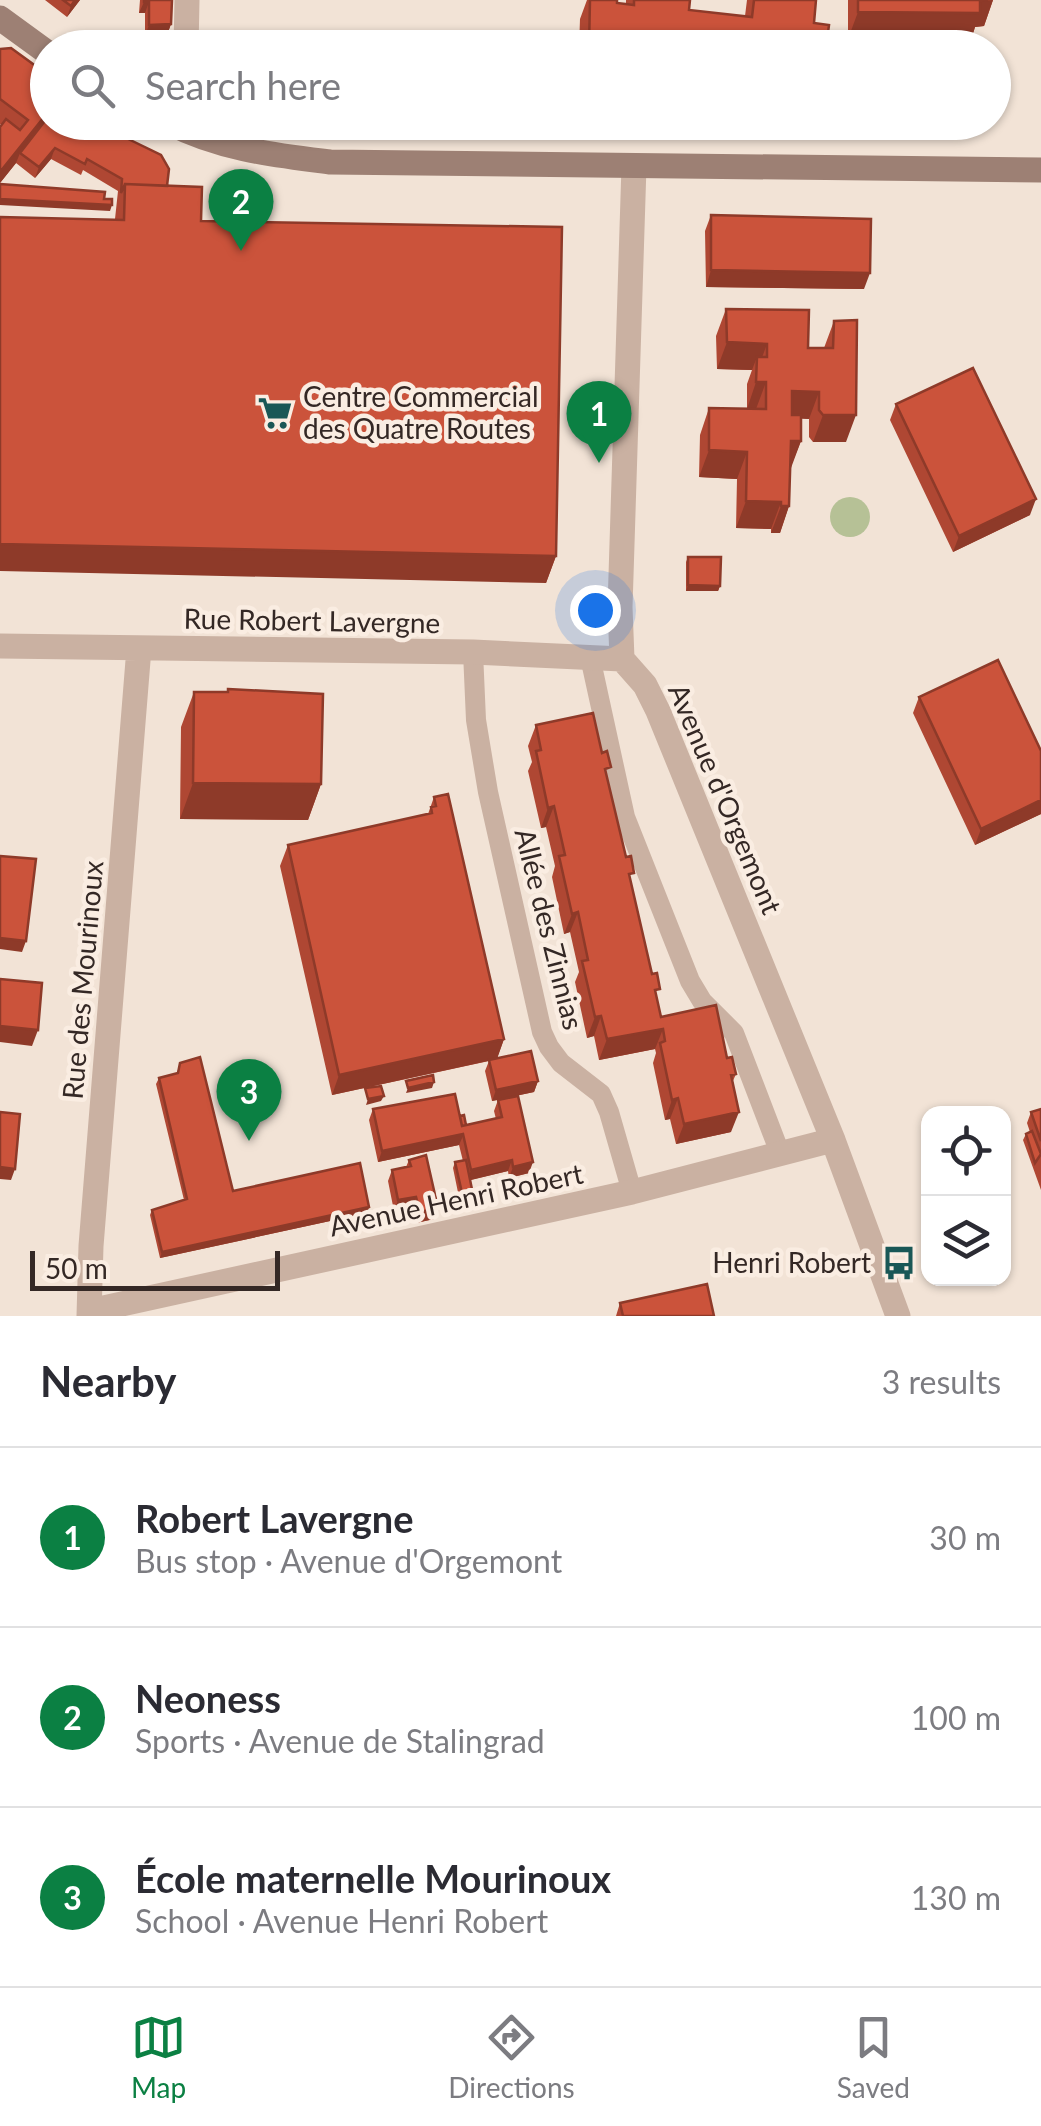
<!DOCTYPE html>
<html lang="en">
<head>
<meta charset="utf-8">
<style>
  body { margin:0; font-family:Lato,sans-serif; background:#f7f7f7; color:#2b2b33 }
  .controls { position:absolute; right:30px; bottom:30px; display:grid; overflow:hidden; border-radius:20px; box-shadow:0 2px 8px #0004 }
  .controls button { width:90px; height:90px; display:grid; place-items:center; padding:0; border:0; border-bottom:2px solid #e1e1e2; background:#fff; color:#2b2b33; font:50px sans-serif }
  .scale { position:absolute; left:30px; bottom:25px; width:250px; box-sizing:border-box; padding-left:10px; border:5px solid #342825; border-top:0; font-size:28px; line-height:35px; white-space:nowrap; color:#342825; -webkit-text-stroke:8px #faede2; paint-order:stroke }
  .you { position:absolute; left:595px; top:610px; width:35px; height:35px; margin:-25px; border:8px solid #fff; border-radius:50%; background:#1a73e8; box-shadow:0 0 0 15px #1a73e833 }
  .badge { display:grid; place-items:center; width:65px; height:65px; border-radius:50%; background:#0b8043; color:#fff; font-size:32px; font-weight:700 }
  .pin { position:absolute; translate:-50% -82px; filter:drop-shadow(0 2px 5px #0008) }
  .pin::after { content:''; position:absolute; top:52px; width:35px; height:30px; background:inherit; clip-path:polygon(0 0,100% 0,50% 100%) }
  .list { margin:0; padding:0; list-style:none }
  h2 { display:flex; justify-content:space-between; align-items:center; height:130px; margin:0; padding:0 40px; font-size:42px }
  h2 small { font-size:32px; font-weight:400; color:#7c7c81 }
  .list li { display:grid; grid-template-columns:65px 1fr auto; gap:30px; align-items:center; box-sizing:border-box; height:180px; padding:0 40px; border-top:2px solid #e1e1e2 }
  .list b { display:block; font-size:38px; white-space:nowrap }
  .list p { margin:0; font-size:32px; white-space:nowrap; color:#7c7c81 }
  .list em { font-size:32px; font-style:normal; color:#7c7c81 }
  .icon { flex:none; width:55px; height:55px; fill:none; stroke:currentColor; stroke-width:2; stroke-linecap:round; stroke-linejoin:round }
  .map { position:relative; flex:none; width:1041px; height:1316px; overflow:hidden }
  .search { position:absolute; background:#fff; box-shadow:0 2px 8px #0004; left:30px; right:30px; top:30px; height:110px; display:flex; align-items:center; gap:25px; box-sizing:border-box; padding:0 35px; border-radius:55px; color:#7c7c81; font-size:38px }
  .sheet { height:670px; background:#fff }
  nav { display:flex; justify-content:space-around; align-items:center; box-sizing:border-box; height:140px; border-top:2px solid #e1e1e2; background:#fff; font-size:28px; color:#7c7c81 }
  nav a { display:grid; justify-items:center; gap:5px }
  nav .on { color:#0b8043 }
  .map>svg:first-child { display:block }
</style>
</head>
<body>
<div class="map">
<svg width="1041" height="1316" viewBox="0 0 1041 1316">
  <rect width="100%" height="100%" fill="#f2e3d6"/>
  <path fill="#b6c196" d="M830 517a20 20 0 1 1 40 0a20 20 0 1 1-40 0Z"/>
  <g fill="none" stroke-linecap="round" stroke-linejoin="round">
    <path stroke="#cab1a2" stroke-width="20" d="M473,652L476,720L488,792L542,1032L549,1047L561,1063L601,1094L609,1112L632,1192
      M590,657L625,817L690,981L702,1001L734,1033L780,1153"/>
    <path stroke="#cab1a2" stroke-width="25" d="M186,48L187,0
      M634,166L620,607L622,659L645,685L658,711L833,1140L898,1316
      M0,646L473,652L622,659
      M90,1311L632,1192L833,1140
      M89,1316L91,1246L139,648"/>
    <path stroke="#9d8074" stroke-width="25" d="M0,18L48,53
      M168,122C219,149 274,155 330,162L1041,170"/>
  </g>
  <path fill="#af4733" d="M45,0H80L67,17Z
    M140,0H172L171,24L167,35L145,36V13H139Z
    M587,0H617V3L626,4V0H690L689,10L745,16L747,0H816L814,23L826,48H579L580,19Z
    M848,0H993L984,26L975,27L971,40L848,39Z
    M0,49L48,122L167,186L201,221L556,556L546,583L115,219L118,191L83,170L81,175L51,159L35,178L16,163L0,183L2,125L0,124Z
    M711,215L864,289L706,287L705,231Z
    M726,309L808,348H824L834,321L846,442H813L809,437V419L801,418V441L790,468L789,506L780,533H771V529L736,528L737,479L699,477L700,435L709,408H747V384L752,370L717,369L716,336Z
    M896,404L1030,515L953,552L890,420Z
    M688,557L720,586L718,591H686V562Z
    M228,689L321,784L308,820L180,819L181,727L194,692H227Z
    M919,697L1041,751V814L975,845L913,713Z
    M536,725L607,777L661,1017L727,1058L736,1074L732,1083L731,1132L676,1144L670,1119L665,1120L653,1063L656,1053L655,1049L599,1060L594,1036L587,1038L575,982L579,972L570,932L564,934L552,877L555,866L546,827L541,828L528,771L532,762L528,746Z
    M434,797L504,1039L497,1058L538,1081L534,1092L492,1101L485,1071L489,1061L332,1095L280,866L288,845L428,814Z
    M180,1063L233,1191L369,1207L367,1213L160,1258L150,1215L152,1210L184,1200L156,1084L159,1078L177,1073Z
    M498,1100L529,1173L509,1178L508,1171L470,1180L475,1204L473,1209L462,1212L453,1168L455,1162L463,1161L459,1145L378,1162L369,1120L373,1109L460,1116L466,1125L496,1119L494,1111Z
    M1041,1109V1190L1023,1140L1026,1134L1030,1132L1027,1123L1031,1112Z
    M409,1160L434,1219L416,1223L412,1208L394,1211L388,1181L392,1170L406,1167Z
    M620,1303L714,1316H616Z"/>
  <path fill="#8e3a29" d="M75,0H80L67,17L71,6Z
    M993,0L984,26L975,27L971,40L848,39L858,12Z
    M144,2H149L145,13H139Z
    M171,24L167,35L145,36L149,25Z
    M48,112V122L20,153L16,163L0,183V172Z
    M55,148L51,159L35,178L39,167Z
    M0,199L112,205L110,211L0,205Z
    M711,270L870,273L864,289L706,287Z
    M727,342L767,344L757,371V357L752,370L717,369Z
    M756,382H766L756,409H747Z
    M792,391L819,392L809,419L782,418Z
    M823,415H856L846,442H813Z
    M791,441H801L791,468H781Z
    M709,450L747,452L737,479L699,477Z
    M1036,499L1030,515L953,552L959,536Z
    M746,501L781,502L771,529L736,528Z
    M781,506H789L780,533H771Z
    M0,544L556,556L546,583L0,571Z
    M688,585L720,586L718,591H686Z
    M193,783L321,784L308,820L180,819Z
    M1041,800V814L975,845L981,829Z
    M554,806L546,827L541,828L548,808Z
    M578,912L570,932L564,934L572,914Z
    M0,938L26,941L22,952L0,949Z
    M601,1016L594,1036L587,1038L595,1017Z
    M0,1026L38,1030L32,1046L0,1042Z
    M663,1029L655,1049L599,1060L607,1039Z
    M504,1039L497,1059L332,1095L339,1075Z
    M538,1081L534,1092L492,1101L496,1090Z
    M434,1082L432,1088L406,1093L408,1088Z
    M384,1096L381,1101L366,1105L368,1099Z
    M678,1098L670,1119L665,1120L672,1100Z
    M739,1112L731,1132L676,1144L684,1124Z
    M460,1131L465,1135L463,1136L459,1145L378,1162L382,1151Z
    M512,1160L508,1171L467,1181L471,1170Z
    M533,1162L529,1173L509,1178L513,1167Z
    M0,1167L15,1169L11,1180L0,1179Z
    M416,1197L412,1208L394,1211L398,1200Z
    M475,1204L473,1209L462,1212L465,1206Z
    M369,1207L367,1213L160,1258L162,1252Z
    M438,1208L434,1219L416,1223L420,1212Z"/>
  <path fill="#cb533b" stroke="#8e3a29" stroke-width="2.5" d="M63,0H75L71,6Z
    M144,0H172L171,24L149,25V2H144Z
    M590,0H617V3L634,5V0H690L689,10L752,17L754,0H816L814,23L829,25L826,48H589Z
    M858,0H988L980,1V13L858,12Z
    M11,48L48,75V112L0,172V127L6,119L20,130L28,120L0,99V49Z
    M48,117V122H100L118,134L161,155L169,169L167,186L125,184L121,193L122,179L87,159L85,164L55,148L39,167L20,153Z
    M0,184L105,192L104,199H112V205L0,199Z
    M125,184L202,187L201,221L562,227L556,556L0,544V217L124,220Z
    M711,215L871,219L870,273L711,270Z
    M726,309L809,310L808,348H833L834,321L857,320L856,415H823L819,410V392L792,391V415H801V441H791L789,506H781V502L746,501L747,452L709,450V408L766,409V382H756L757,357H767V344L727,342Z
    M973,368L1036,499L959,536L896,404Z
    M688,557H721L720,586L688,585Z
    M998,660L1041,751V800L981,829L919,697Z
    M228,689L323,694L321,784L193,783L194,692H228Z
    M593,713L602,753L607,751L611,767L605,769L626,857L631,856L634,873L629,874L652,974L657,973L660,989L655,990L661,1017L716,1005L727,1058L732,1057L736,1074L731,1075L739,1112L684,1124L678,1098L672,1100L660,1043L665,1041L663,1029L607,1039L601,1016L595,1017L582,961L588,960L578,912L572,914L559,856L565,855L554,806L548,808L536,751L541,750L536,725Z
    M448,794L504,1039L339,1075L288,845L432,813L431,807L436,806L434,797Z
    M0,856L36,859L26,941L0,938Z
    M0,979L42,983L38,1030L0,1026Z
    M531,1051L538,1081L496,1090L489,1060Z
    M200,1057L233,1191L360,1163L369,1207L162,1252L152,1210L187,1199L159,1078L178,1073L180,1063Z
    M433,1075L434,1082L408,1088L406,1081Z
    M381,1086L384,1096L368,1099L365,1088Z
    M455,1094L462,1126L502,1117L498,1100L518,1096L533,1162L513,1167L512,1160L471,1170L463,1134L382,1151L373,1109Z
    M1041,1109V1141L1031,1112Z
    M0,1112L20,1114L15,1169L0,1167Z
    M464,1115L466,1125L462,1126L460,1116Z
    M1032,1131L1041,1154L1035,1163L1026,1134Z
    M426,1155L438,1208L420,1212L416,1197L398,1200L392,1170L411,1166L409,1160Z
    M466,1160L475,1204L465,1206L455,1162Z
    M707,1284L714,1316H623L620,1303Z"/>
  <defs>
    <g id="supermarket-bare" transform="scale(2.7)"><path d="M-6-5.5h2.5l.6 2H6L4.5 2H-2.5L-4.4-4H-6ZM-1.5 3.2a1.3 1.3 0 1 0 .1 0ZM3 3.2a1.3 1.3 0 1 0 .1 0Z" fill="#195756" stroke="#faede2" stroke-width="2.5" paint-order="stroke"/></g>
    <g id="bus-bare" transform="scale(2.7)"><path d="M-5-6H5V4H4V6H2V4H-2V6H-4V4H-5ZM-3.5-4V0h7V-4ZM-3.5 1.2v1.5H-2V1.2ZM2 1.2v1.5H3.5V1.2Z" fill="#195756" stroke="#faede2" stroke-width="2.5" paint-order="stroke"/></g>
  </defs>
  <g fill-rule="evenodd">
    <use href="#supermarket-bare" x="275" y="413"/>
    <use href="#bus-bare" x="899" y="1263"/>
  </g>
  <g text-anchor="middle" stroke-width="9" stroke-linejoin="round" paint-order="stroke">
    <g font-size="28" fill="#342825" stroke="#faede2" text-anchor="start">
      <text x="303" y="407">Centre Commercial<tspan x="303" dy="32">des Quatre Routes</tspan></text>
      <text x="871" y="1273" text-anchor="end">Henri Robert</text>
    </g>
    <g font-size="28" fill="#342825" stroke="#faede2">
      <text transform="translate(312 621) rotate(1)" y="10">Rue Robert Lavergne</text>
      <text transform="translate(725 799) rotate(67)" y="10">Avenue d'Orgemont</text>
      <text transform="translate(549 929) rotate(76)" y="10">Allée des Zinnias</text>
      <text transform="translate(83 980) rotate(-85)" y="10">Rue des Mourinoux</text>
      <text transform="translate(456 1200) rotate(-12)" y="10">Avenue Henri Robert</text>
    </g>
  </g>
</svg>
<div class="controls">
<button><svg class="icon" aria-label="locate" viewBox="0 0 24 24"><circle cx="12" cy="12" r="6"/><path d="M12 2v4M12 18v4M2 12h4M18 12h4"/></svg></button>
<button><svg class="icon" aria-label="layers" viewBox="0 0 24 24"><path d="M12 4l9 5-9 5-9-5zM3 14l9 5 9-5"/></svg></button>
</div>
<div class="scale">50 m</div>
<div class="you"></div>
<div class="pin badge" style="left:599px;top:463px">1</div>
<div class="pin badge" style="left:241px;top:251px">2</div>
<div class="pin badge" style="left:249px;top:1141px">3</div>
<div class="search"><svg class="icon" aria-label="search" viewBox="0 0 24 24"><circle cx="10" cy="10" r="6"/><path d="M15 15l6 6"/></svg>Search here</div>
</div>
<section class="sheet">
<h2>Nearby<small>3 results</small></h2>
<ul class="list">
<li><span class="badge">1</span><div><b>Robert Lavergne</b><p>Bus stop · Avenue d'Orgemont</p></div><em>30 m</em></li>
<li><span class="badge">2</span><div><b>Neoness</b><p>Sports · Avenue de Stalingrad</p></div><em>100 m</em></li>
<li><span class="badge">3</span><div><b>École maternelle Mourinoux</b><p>School · Avenue Henri Robert</p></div><em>130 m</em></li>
</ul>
</section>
<nav>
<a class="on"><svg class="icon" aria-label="map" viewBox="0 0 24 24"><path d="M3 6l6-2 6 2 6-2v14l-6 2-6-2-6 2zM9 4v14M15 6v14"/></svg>Map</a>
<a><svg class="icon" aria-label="directions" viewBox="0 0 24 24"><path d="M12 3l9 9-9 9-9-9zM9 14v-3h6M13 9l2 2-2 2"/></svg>Directions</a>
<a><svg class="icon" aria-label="saved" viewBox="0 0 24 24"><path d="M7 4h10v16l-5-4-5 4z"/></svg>Saved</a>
</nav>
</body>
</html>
